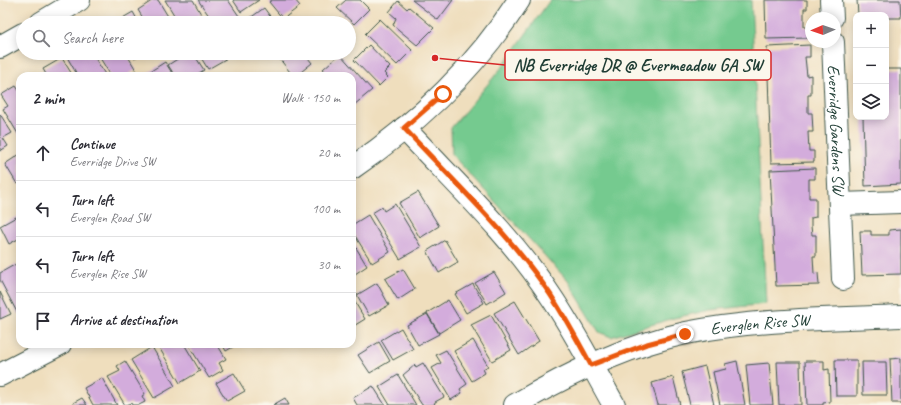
<!DOCTYPE html>
<html lang="en">
<head>
<meta charset="utf-8">
<style>
  body { margin:0; font-family:Caveat,sans-serif; background:#f2f2f3; color:#2b2b33 }
  .controls { position:absolute; right:12px; top:12px; display:grid; overflow:hidden; border-radius:8px; box-shadow:0 2px 10px #0003 }
  .controls button { width:36px; height:36px; display:grid; place-items:center; padding:0; border:0; border-bottom:1px solid #e1e1e2; background:#fff; color:#2b2b33; font:20px sans-serif }
  .compass { position:absolute; left:805px; top:12px; width:36px; height:36px; border-radius:50%; background:#fff; box-shadow:0 2px 10px #0003; rotate:268deg }
  .stop { position:absolute; width:12px; height:12px; margin:-9px; border:3px solid #ea580c; border-radius:50%; background:#fff }
  .stop.end { background:#ea580c; border-color:#fff; box-shadow:0 1px 4px #0008 }
  .list { margin:0; padding:0; list-style:none }
  h2 { display:flex; justify-content:space-between; align-items:center; height:52px; margin:0; padding:0 16px; font-size:17px }
  h2 small { font-size:13px; font-weight:400; color:#7c7c81 }
  .list li { display:grid; grid-template-columns:26px 1fr auto; gap:12px; align-items:center; box-sizing:border-box; height:56px; padding:0 16px; border-top:1px solid #e1e1e2 }
  .list b { display:block; font-size:15px; white-space:nowrap }
  .list p { margin:0; font-size:13px; white-space:nowrap; color:#7c7c81 }
  .list em { font-size:13px; font-style:normal; color:#7c7c81 }
  .icon { flex:none; width:22px; height:22px; fill:none; stroke:currentColor; stroke-width:2; stroke-linecap:round; stroke-linejoin:round }
  .map { position:relative; flex:none; width:901px; height:405px; overflow:hidden }
  .search { position:absolute; background:#fff; box-shadow:0 2px 10px #0003; left:16px; top:16px; width:340px; height:44px; display:flex; align-items:center; gap:10px; box-sizing:border-box; padding:0 14px; border-radius:22px; color:#7c7c81; font-size:15px }
  .panel { position:absolute; background:#fff; box-shadow:0 2px 10px #0003; left:16px; top:72px; width:340px; height:276px; border-radius:12px }
  .map>svg:first-child { display:block }
</style>
</head>
<body>
<div class="map">
<svg width="901" height="405" viewBox="0 0 901 405">
  <rect width="100%" height="100%" fill="#fbf7ec"/>
  <filter id="ink" filterUnits="userSpaceOnUse"><feTurbulence type="fractalNoise" baseFrequency=".025" numOctaves="2"/><feDisplacementMap in="SourceGraphic" scale="8" xChannelSelector="R" yChannelSelector="G"/><feConvolveMatrix kernelMatrix="1 2 1 2 8 2 1 2 1" color-interpolation-filters="sRGB"/></filter>
  <filter id="wash" filterUnits="userSpaceOnUse"><feTurbulence type="fractalNoise" baseFrequency=".012" numOctaves="4" result="noise"/><feDisplacementMap in="SourceGraphic" scale="16" xChannelSelector="R" yChannelSelector="G"/><feGaussianBlur stdDeviation="0.9" result="paint"/><feColorMatrix in="noise" values="0 0 0 0 0 0 0 0 0 0 0 0 0 0 0 0 0 1.4 0 .05"/><feComposite in="paint" operator="in"/></filter>
  <g filter="url(#wash)">
    <rect width="100%" height="100%" fill="#efdebd"/>
    <path fill="#74ca8f" stroke="#4a8462" d="M550,0H751L766,304L710,310L674,318L611,337L599,332L568,281L452,155L451,128L503,66Z"/>
    <g id="blocks">
      <path fill="#d3acdc" d="M153,0H158L172,23H146L138,10Z
        M165,0H193L201,14L192,20L194,23H179Z
        M198,0H228L239,16L229,23H214Z
        M233,0H259L241,12Z
        M272,0H295L300,6L283,19L269,2Z
        M346,0H360L369,9L354,24L337,8Z
        M412,0H453L438,20Z
        M765,0H807V9H804V27H809V38L766,39Z
        M857,0H900L901,18H886V15H858Z
        M398,1L407,9L409,7L434,28L417,45L393,25L396,18L389,12Z
        M264,8L275,23H248L246,21Z
        M133,12L139,23H114Z
        M380,19L412,50L397,65L365,34Z
        M369,45L390,67L384,73L388,77L379,86L354,60Z
        M810,45V57H805L807,76L811,75V95H808V113H812L813,132H808L809,151H814V162L771,163L767,47Z
        M73,53H92L106,76H78L67,57Z
        M97,53H126L136,70L125,76H111Z
        M131,53H145L134,58Z
        M187,53H193L204,70L194,76H175L168,65Z
        M198,53H226L229,57L208,69Z
        M284,53H304L312,63L296,76H293L279,58Z
        M340,54L372,90L354,105L352,103V76H329L323,69Z
        M62,58L73,76H47L43,69Z
        M165,62L174,76H143Z
        M886,69H901V184L865,186L863,117H886Z
        M16,86L20,92V137L3,109L8,106L1,95Z
        M0,114L12,133L3,138L8,146L0,151Z
        M20,154V182L17,184L5,164Z
        M815,168V179H809V198H816V217L811,218V226L812,235H816V256H813L814,274L818,273L819,285L776,286L770,170Z
        M418,192L439,226L420,238L399,203Z
        M395,204L421,247L400,259L372,213L382,207L384,211Z
        M368,215L390,252L372,263L352,231V225Z
        M18,216L20,219V238L9,244L0,226Z
        M901,229V274L862,275L860,231H871V235H889V230Z
        M445,240L458,262L439,273L427,251Z
        M352,241L367,266L352,276Z
        M16,264L20,272V313L18,314L0,280V273Z
        M403,269L415,289L398,300L385,279Z
        M494,272L506,292L487,304L475,283Z
        M377,283L389,305L369,316L357,295Z
        M473,284L484,303L466,313L455,294Z
        M0,292L11,314L0,319Z
        M353,299L365,319L352,327V300Z
        M448,300L460,320L439,333L427,313Z
        M515,301L539,341L519,355L494,313Z
        M427,314L439,334L418,345L407,325Z
        M491,315L511,350L492,361L471,325Z
        M401,328L413,349L393,360L381,340Z
        M473,340L488,366L483,369L485,373L472,381L454,351Z
        M379,342L390,361L370,373L358,355Z
        M157,344H184L200,371L180,383Z
        M188,344H217L226,359L219,363L223,370L209,378Z
        M222,344H238L226,351Z
        M152,347L175,386L154,398L131,360Z
        M446,350L467,384L460,389L462,393L451,400L432,368L441,363L436,355Z
        M901,358V403H892L890,359Z
        M835,360H857V396H836Z
        M125,361L145,394L142,396L145,402L139,405H132L131,403L125,405L108,377L120,371L117,366Z
        M737,361L745,405H720L713,372L726,369L725,364Z
        M805,361H824V370L829,369L830,402L823,403V405H807Z
        M777,362H800L801,405H779Z
        M862,362H886L887,395H863Z
        M423,363L444,397L435,402L434,405H422L403,375L415,365L416,367Z
        M769,363L773,405H750L746,365Z
        M705,366L714,405H690L682,372Z
        M234,373L245,391L227,401L216,383Z
        M398,375L416,405H390L379,387Z
        M673,377L680,405H658L652,383Z
        M102,378L117,405H93L84,388Z
        M373,386L385,405H357L353,398Z
        M82,398L87,405H74L73,403Z
        M285,398L289,405H273Z"/>
    </g>
  </g>
  <g filter="url(#ink)">
    <use href="#blocks" fill-opacity="0" stroke="#3e5549" stroke-width="1"/>
    <g fill="none" stroke-linecap="round" stroke-linejoin="round">
      <g stroke="#3e5549" stroke-width="24">
        <g id="minor">
          <path d="M831,0L832,18"/>
          <path d="M41,23L79,0"/>
          <path id="s1" d="M833,42L843,279"/>
          <path d="M0,47L23,34"/>
          <path d="M404,128C454,182 509,233 550,295C574,330 593,368 614,405"/>
          <path d="M352,168C418,123 476,67 519,0"/>
          <path d="M840,204L901,202"/>
          <path d="M0,375L60,344"/>
          <path id="s2" d="M515,405C568,374 625,346 686,333C756,319 830,319 901,316"/>
        </g>
      </g>
      <use href="#minor" stroke="#fff" stroke-width="22"/>
    </g>
  </g>
  <g fill="none" stroke-linecap="round" stroke-linejoin="round" filter="url(#ink)">
    <path stroke="#ea580c" stroke-width="5" d="M443,94L404,128C454,182 509,233 550,294C565,317 578,341 591,365L647,344L685,334"/>
  </g>
  <g text-anchor="middle" stroke-width="3" stroke-linejoin="round" paint-order="stroke">
    <g font-size="17" fill="#1f3d34" stroke="#fbf7ec">
      <text dy="6" stroke="none"><textPath href="#s1" startOffset="88">Everridge Gardens SW</textPath></text>
      <text dy="6" stroke="none"><textPath href="#s2" startOffset="261">Everglen Rise SW</textPath></text>
    </g>
  </g>
  <path fill="none" stroke="#d62828" stroke-width="1.5" d="M435 58L505 65"/>
  <circle fill="#d62828" stroke="#fbf7ec" stroke-width="1.5" cx="435" cy="58" r="4"/>
  <rect fill="#fbf7ec" stroke="#d62828" stroke-width="1.5" x="505" y="50" width="266" height="30" rx="4"/>
  <g font-size="18" text-anchor="middle" font-weight="bold" fill="#1f3d34">
    <text x="638" y="71">NB Everridge DR @ Evermeadow GA SW</text>
  </g>
</svg>
<div class="controls">
<button>+</button>
<button>−</button>
<button><svg class="icon" aria-label="layers" viewBox="0 0 24 24"><path d="M12 4l9 5-9 5-9-5zM3 14l9 5 9-5"/></svg></button>
</div>
<svg class="compass" viewBox="-18 -18 36 36"><path d="M0-13l5 13h-10z" fill="#e53935"/><path d="M0 13l5-13h-10z" fill="#7c7c81"/></svg>
<div class="stop" style="left:443px;top:94px"></div>
<div class="stop end" style="left:685px;top:334px"></div>
<div class="search"><svg class="icon" aria-label="search" viewBox="0 0 24 24"><circle cx="10" cy="10" r="6"/><path d="M15 15l6 6"/></svg>Search here</div>
<section class="panel">
<h2>2 min<small>Walk · 150 m</small></h2>
<ul class="list">
<li><svg class="icon" aria-label="ahead" viewBox="0 0 24 24"><path d="M12 20V5M6 11l6-6 6 6"/></svg><div><b>Continue</b><p>Everridge Drive SW</p></div><em>20 m</em></li>
<li><svg class="icon" aria-label="left" viewBox="0 0 24 24"><path d="M17 20v-9H6M10 6l-5 5 5 5"/></svg><div><b>Turn left</b><p>Everglen Road SW</p></div><em>100 m</em></li>
<li><svg class="icon" aria-label="left" viewBox="0 0 24 24"><path d="M17 20v-9H6M10 6l-5 5 5 5"/></svg><div><b>Turn left</b><p>Everglen Rise SW</p></div><em>30 m</em></li>
<li><svg class="icon" aria-label="arrive" viewBox="0 0 24 24"><path d="M6 21V4h12l-3 4 3 4H6"/></svg><div><b>Arrive at destination</b></div></li>
</ul>
</section>
</div>
</body>
</html>
